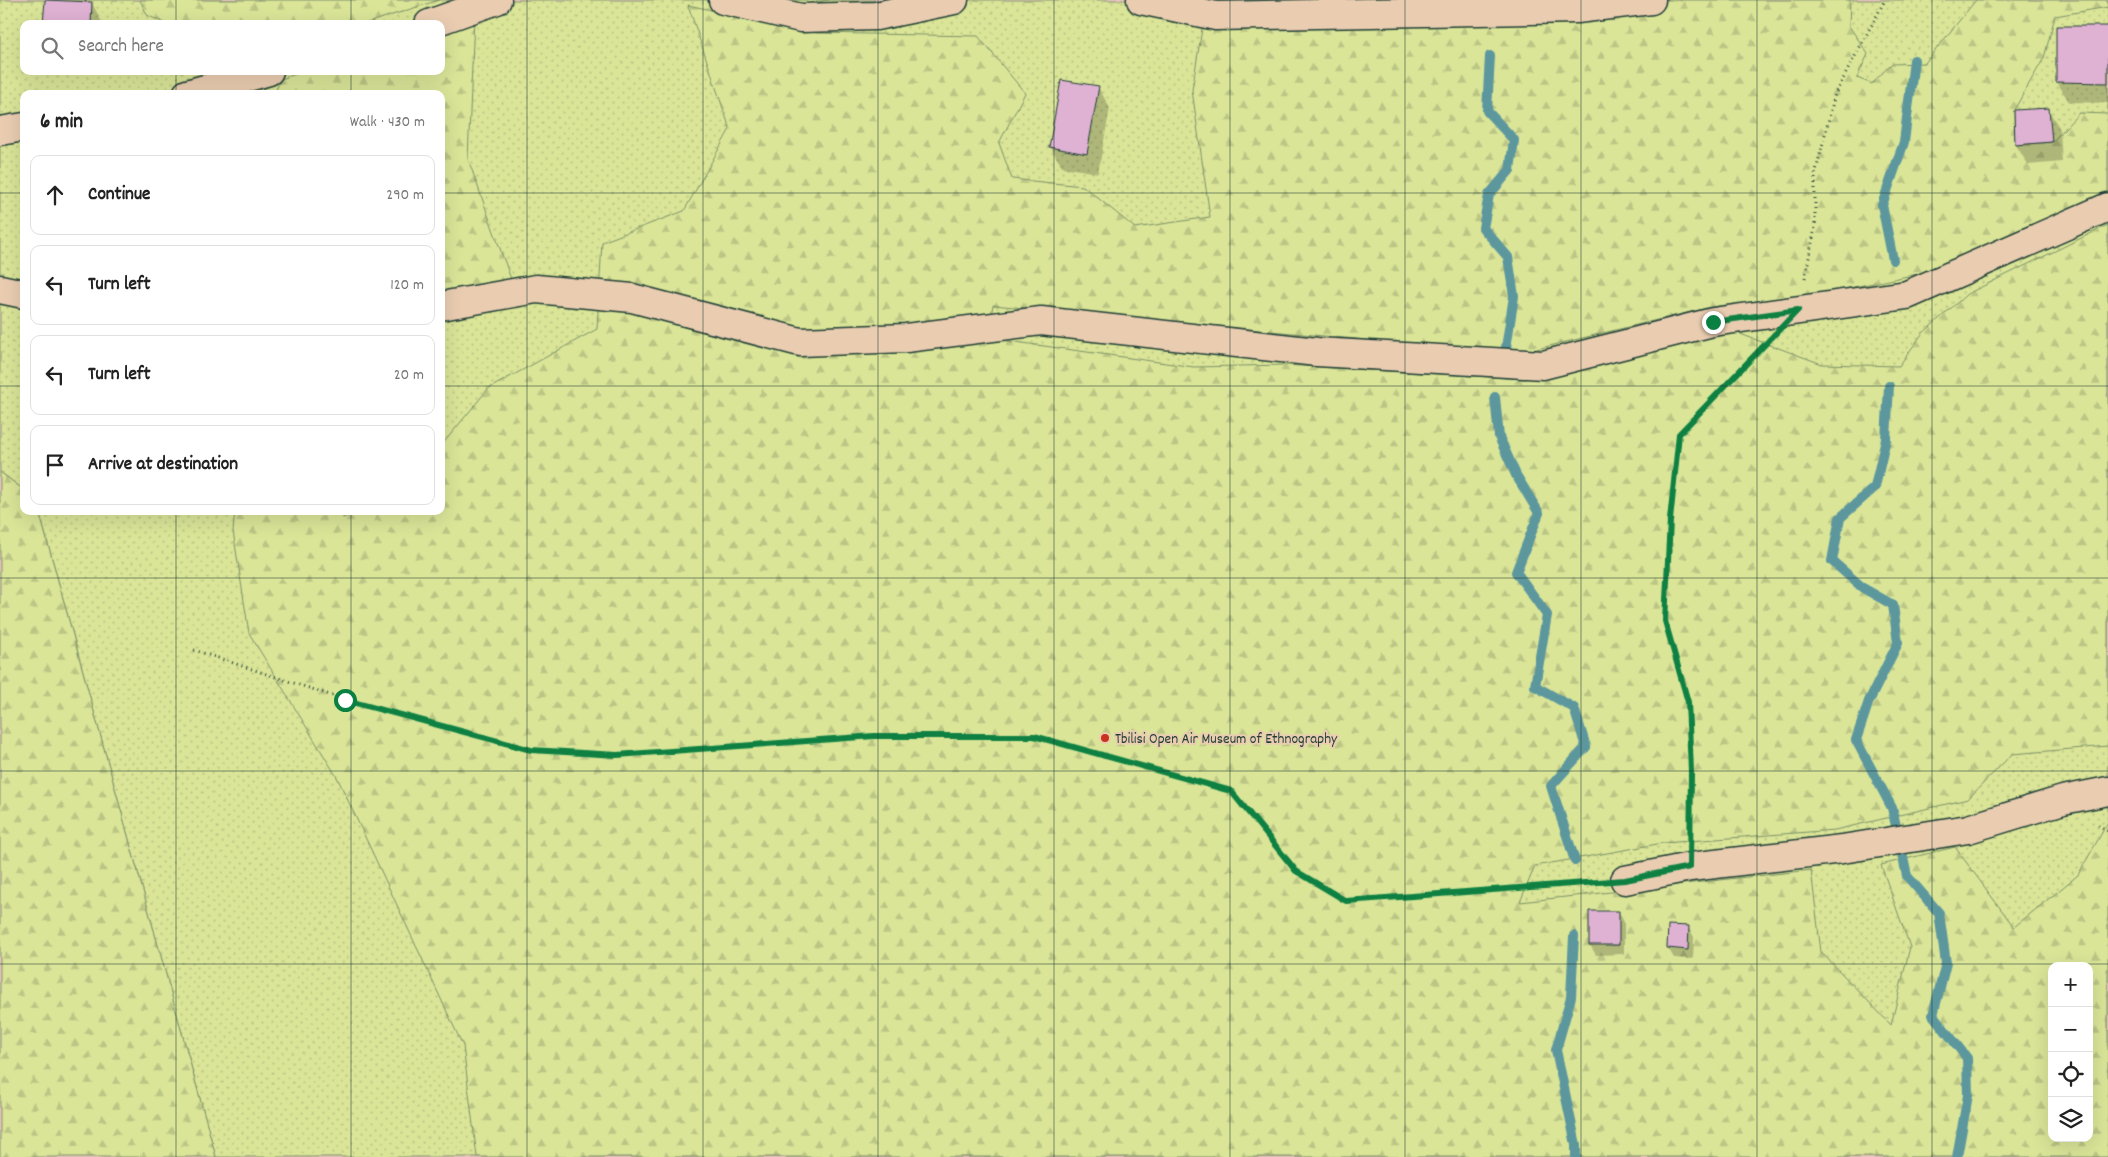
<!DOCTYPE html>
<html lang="en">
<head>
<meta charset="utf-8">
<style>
  body { margin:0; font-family:Dekko,sans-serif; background:#f6f6f6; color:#222 }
  .controls { position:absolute; right:15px; bottom:15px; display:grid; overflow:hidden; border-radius:10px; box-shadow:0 5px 20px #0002 }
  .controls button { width:45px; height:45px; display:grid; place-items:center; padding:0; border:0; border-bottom:1px solid #e0e0e0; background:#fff; color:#222; font:25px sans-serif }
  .stop { position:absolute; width:15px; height:15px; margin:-11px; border:4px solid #0b8043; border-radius:50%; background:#fff }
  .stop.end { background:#0b8043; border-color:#fff; box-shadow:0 1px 5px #0008 }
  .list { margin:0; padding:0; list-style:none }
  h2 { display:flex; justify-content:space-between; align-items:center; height:65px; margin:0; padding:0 20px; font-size:21px }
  h2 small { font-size:16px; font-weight:400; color:#767676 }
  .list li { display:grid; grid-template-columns:32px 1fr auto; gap:15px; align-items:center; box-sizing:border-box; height:80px; margin:0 10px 10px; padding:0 10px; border:1px solid #e0e0e0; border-radius:10px }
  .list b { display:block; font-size:19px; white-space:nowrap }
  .list em { font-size:16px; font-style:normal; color:#767676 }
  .icon { flex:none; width:28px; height:28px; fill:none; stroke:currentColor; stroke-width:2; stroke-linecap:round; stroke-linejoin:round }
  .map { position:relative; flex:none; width:2108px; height:1157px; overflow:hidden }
  .search { position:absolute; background:#fff; box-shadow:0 5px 20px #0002; left:20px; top:20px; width:425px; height:55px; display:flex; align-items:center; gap:12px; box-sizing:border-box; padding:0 18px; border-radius:10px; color:#767676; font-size:19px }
  .panel { position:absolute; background:#fff; box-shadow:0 5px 20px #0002; left:20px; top:90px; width:425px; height:425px; border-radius:10px }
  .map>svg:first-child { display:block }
</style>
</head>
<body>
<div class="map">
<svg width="2108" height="1157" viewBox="0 0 2108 1157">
  <defs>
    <pattern id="grass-dots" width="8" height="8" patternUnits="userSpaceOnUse" patternTransform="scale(1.25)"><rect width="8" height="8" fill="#dae598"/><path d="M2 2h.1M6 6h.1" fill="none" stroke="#bbc584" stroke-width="1.8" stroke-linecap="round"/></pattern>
    <pattern id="forest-firs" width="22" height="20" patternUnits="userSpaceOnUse" patternTransform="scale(1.25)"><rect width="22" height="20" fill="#dae598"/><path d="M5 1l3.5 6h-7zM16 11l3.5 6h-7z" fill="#bbc584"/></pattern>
  </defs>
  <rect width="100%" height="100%" fill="#e7c5bb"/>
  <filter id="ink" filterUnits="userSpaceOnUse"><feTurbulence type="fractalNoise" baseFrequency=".02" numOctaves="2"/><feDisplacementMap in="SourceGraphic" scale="10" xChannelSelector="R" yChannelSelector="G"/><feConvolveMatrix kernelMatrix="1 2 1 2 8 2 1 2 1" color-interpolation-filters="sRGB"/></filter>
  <g filter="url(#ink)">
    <path fill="url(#grass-dots)" stroke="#7c9166" fill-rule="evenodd" d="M0,0H2108V1157H216L39,511H441V94H24V490L0,472ZM24,24H441V71H24ZM2052,966H2089V1138H2052Z"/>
    <path fill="url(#forest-firs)" stroke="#7c9166" fill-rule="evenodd" d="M140,0H439L364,24H166L147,15Z
      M761,0H829L787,7Z
      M1191,0H1850L1849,26L1868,54L1857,78L1872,84L1891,64L1925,63L1976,0H2108V7L2055,16L2044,58L2014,110L2015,145L2052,142L2079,113L2108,114V195L1932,271L1815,295L1711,307L1516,354L993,305L987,338L1194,367L1284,365L1525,379L1650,346L1732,331L1822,364L1899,366L1922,334L1967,294L2108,225V746L2012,754L1968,799L1835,830L1663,843L1535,866L1520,902L1811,870L1821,952L1891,1025L1910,947L1881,865L1955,847L2014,927L2078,875L2108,822V1157H477L463,1046L337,777L249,633L233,531L235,511H342L343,518L360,511H441V446L488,389L597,329L602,242L684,211L730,129L688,5L817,33L978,36L1025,93L999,143L1012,179L1083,186L1135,228L1210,217L1192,90L1206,4ZM2052,966H2089V1138H2052Z
      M474,18L468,159L512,282L441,295V94H274L281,79L305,71H441V29Z
      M0,472L24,490V511H39L216,1157H0Z"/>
    <path fill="#0003" d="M46,0L92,3L103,24H45Z
      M2108,27V103L2069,102L2057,82Z
      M1098,87L1110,108L1098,173L1062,167L1050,146Z
      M2048,109L2060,129L2062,162L2028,165L2016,145Z
      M1619,912L1624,922V954L1596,955L1590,945Z
      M1688,927L1694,937L1693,959L1674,958L1668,948Z"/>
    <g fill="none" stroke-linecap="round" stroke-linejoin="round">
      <path stroke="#5d979e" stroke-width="10" d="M1490,56L1487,111L1514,140L1510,170L1489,195L1483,228L1508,257L1514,296L1506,348
        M1893,260L1882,205L1904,142L1914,60
        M1889,386L1886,439L1875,487L1840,518L1832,561L1863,588L1893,605L1898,643L1869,701L1856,740L1892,808L1907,876L1939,913L1946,963L1933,1015L1967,1058L1968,1095L1957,1157
        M1495,397L1499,437L1516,475L1539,513L1516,572L1547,615L1535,686L1574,708L1586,747L1551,786L1575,861
        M1574,936L1571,997L1556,1050L1576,1145V1157"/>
    </g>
    <path fill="#dfb1d3" stroke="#1f3d34" d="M45,0L92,2L91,24H43Z
      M2056,26H2108V83L2056,82Z
      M1061,80L1099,86L1087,154L1049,147Z
      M2049,108L2052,142L2015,145L2014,110Z
      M1589,911H1619V945H1589Z
      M1668,925L1689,926L1688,950L1667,948Z"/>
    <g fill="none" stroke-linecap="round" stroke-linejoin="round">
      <g stroke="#1f3d34" stroke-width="31">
        <path id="minor" d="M723,0L801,18L876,16L954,0
          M1141,0L1216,16L1577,9L1651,0
          M429,24L497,0
          M187,94L269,71
          M0,131L24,127
          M0,289L24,294
          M441,306L536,289L632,298L800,342L906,338L1041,321L1317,352L1543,365L1713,322L1907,295L2108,207
          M1625,880L1690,867L1842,849L1968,829L2063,800L2108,791"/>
      </g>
      <path stroke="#1f3d34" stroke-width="3" stroke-dasharray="1 4" stroke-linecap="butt" d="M1805,278L1815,227V175L1835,94L1885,0
        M194,650L345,700L531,750L617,755L873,736H1034L1231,791L1296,871L1347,901L1595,882
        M2098,825L2108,831
        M1690,836L1691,771L1688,702L1665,621L1670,520L1679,434L1762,347"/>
      <use href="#minor" stroke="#eacdb1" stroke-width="28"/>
    </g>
  </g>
  <g fill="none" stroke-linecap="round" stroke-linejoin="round" filter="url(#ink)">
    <path stroke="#0b8043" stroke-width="6" d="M345,700L531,750L617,755L874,736H1034L1231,791L1296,871L1346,901L1625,880L1690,867L1691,771L1688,702L1665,621L1670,520L1679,434L1798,310L1713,322"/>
  </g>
  <path fill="none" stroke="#1f3d34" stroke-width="1" stroke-opacity="0.55" d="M176,0V24M351,0V24M527,0V1157M703,0V1157M878,0V1157M1054,0V1157M1230,0V1157M1405,0V1157M1581,0V1157M1757,0V1157M1932,0V1157M176,71V94M351,71V94M0,193H24M441,193H2108M0,386H24M441,386H2108M176,511V1157M351,511V1157M0,578H2108M0,771H2108M0,964H2108"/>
  <circle fill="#c8321e" stroke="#eacdb1" stroke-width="2" cx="1105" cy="738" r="5"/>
  <g text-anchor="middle" stroke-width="4" stroke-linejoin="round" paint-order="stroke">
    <g font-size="15" fill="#1f3d34" stroke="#eacdb1" text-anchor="start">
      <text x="1115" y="743">Tbilisi Open Air Museum of Ethnography</text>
    </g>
  </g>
</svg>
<div class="controls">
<button>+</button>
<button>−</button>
<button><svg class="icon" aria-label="locate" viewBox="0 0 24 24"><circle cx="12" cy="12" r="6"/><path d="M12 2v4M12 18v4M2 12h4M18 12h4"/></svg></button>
<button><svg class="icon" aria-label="layers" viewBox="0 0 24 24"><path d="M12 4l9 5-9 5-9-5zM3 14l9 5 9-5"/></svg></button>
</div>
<div class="stop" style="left:345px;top:700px"></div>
<div class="stop end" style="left:1713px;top:322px"></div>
<div class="search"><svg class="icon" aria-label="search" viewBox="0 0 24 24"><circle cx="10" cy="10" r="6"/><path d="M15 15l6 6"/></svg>Search here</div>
<section class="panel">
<h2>6 min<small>Walk · 430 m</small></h2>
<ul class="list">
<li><svg class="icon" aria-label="ahead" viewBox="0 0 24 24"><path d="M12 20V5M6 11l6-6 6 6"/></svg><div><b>Continue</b></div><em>290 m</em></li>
<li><svg class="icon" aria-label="left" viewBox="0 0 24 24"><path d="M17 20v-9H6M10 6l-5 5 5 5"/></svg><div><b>Turn left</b></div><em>120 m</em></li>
<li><svg class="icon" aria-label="left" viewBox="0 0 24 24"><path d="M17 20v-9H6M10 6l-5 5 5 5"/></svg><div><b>Turn left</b></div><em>20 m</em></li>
<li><svg class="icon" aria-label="arrive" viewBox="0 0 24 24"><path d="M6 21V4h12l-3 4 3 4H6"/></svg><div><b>Arrive at destination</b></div></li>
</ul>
</section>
</div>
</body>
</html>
